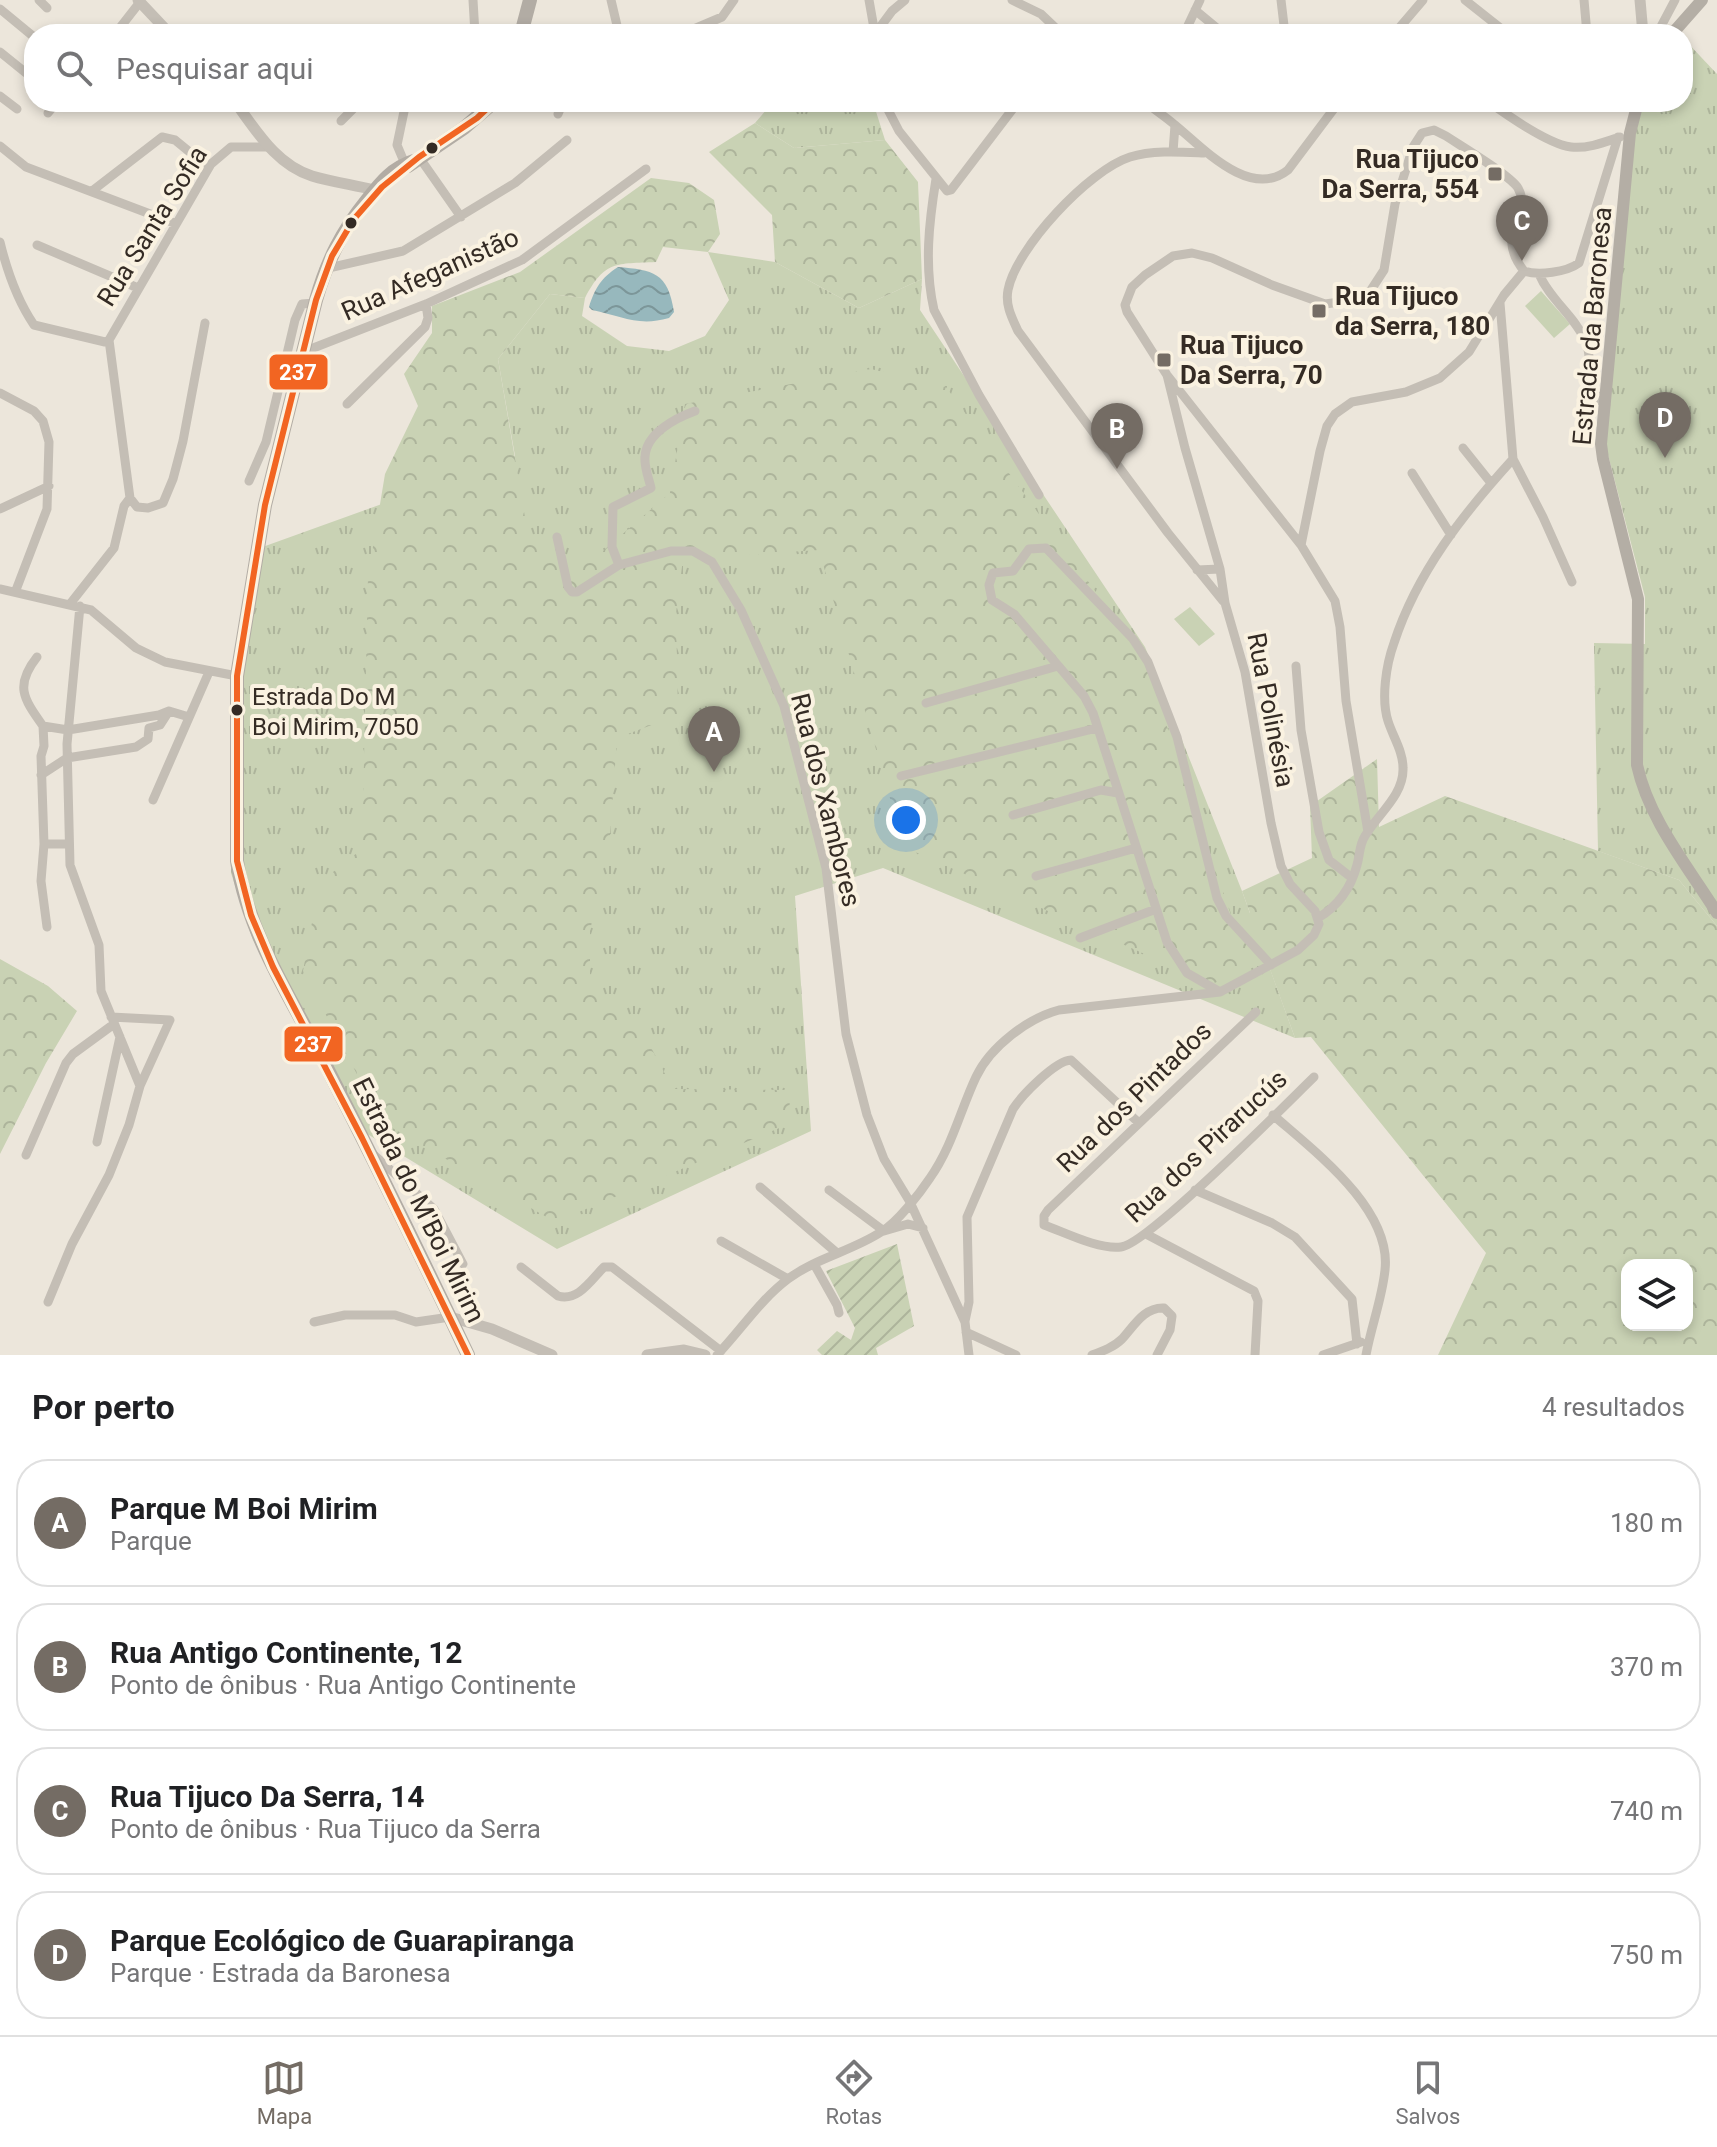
<!DOCTYPE html>
<html lang="pt">
<head>
<meta charset="utf-8">
<style>
  body { margin:0; font-family:Roboto,sans-serif; background:#f2f2f2; color:#202124 }
  .controls { position:absolute; right:24px; bottom:24px; display:grid; overflow:hidden; border-radius:16px; box-shadow:0 4px 12px #0003 }
  .controls button { width:72px; height:72px; display:grid; place-items:center; padding:0; border:0; border-bottom:2px solid #e0e0e0; background:#fff; color:#202124; font:40px sans-serif }
  .you { position:absolute; left:906px; top:820px; width:28px; height:28px; margin:-20px; border:6px solid #fff; border-radius:50%; background:#1a73e8; box-shadow:0 0 0 12px #1a73e833 }
  .badge { display:grid; place-items:center; width:52px; height:52px; border-radius:50%; background:#746c64; color:#fff; font-size:26px; font-weight:700 }
  .pin { position:absolute; translate:-50% -66px; filter:drop-shadow(0 2px 4px #0008) }
  .pin::after { content:''; position:absolute; top:42px; width:28px; height:24px; background:inherit; clip-path:polygon(0 0,100% 0,50% 100%) }
  .list { margin:0; padding:0; list-style:none }
  h2 { display:flex; justify-content:space-between; align-items:center; height:104px; margin:0; padding:0 32px; font-size:34px }
  h2 small { font-size:26px; font-weight:400; color:#757577 }
  .list li { display:grid; grid-template-columns:52px 1fr auto; gap:24px; align-items:center; box-sizing:border-box; height:128px; margin:0 16px 16px; padding:0 16px; border:2px solid #e0e0e0; border-radius:32px }
  .list b { display:block; font-size:30px; white-space:nowrap }
  .list p { margin:0; font-size:26px; white-space:nowrap; color:#757577 }
  .list em { font-size:26px; font-style:normal; color:#757577 }
  .icon { flex:none; width:44px; height:44px; fill:none; stroke:currentColor; stroke-width:2; stroke-linecap:round; stroke-linejoin:round }
  .map { position:relative; flex:none; width:1717px; height:1355px; overflow:hidden }
  .search { position:absolute; background:#fff; box-shadow:0 4px 12px #0003; left:24px; right:24px; top:24px; height:88px; display:flex; align-items:center; gap:20px; box-sizing:border-box; padding:0 28px; border-radius:32px; color:#757577; font-size:30px }
  .sheet { height:680px; background:#fff }
  nav { display:flex; justify-content:space-around; align-items:center; box-sizing:border-box; height:112px; border-top:2px solid #e0e0e0; background:#fff; font-size:22px; color:#757577 }
  nav a { display:grid; justify-items:center; gap:4px }
  nav .on { color:#746c64 }
  .map>svg:first-child { display:block }
</style>
</head>
<body>
<div class="map">
<svg width="1717" height="1355" viewBox="0 0 1717 1355">
  <defs>
    <pattern id="grass-tufts" width="24" height="20" patternUnits="userSpaceOnUse" patternTransform="scale(2)"><rect width="24" height="20" fill="#c9d2b4"/><path d="M3 7l-1-3M5 7V3M7 7l1-3M15 17l-1-3M17 17v-4M19 17l1-3" fill="none" stroke="#adb49b"/></pattern>
    <pattern id="forest-crowns" width="20" height="18" patternUnits="userSpaceOnUse" patternTransform="scale(2)"><rect width="20" height="18" fill="#c9d2b4"/><path d="M2 6a3 3 0 1 1 6 0M12 15a3 3 0 1 1 6 0" fill="none" stroke="#adb49b"/></pattern>
    <pattern id="garden-furrows" width="10" height="10" patternUnits="userSpaceOnUse" patternTransform="scale(2)"><rect width="10" height="10" fill="#c9d2b4"/><path d="M-1 1l2-2M0 10L10 0M9 11l2-2" fill="none" stroke="#adb49b"/></pattern>
    <pattern id="water-waves" width="16" height="10" patternUnits="userSpaceOnUse" patternTransform="scale(2)"><rect width="16" height="10" fill="#97b8bd"/><path d="M0 5q4-4 8 0t8 0" fill="none" stroke="#7c9699"/></pattern>
  </defs>
  <rect width="100%" height="100%" fill="#ece6db"/>
  <path fill="url(#grass-tufts)" d="M1684,39L1717,74V926L1679,880L1598,851L1594,643L1645,644V597L1605,443L1630,152L1643,102H1683Z
    M773,102H873L885,140L794,148L755,123Z
    M708,252L775,262L859,308L922,279L920,310L1145,647L1242,891L1295,1038L883,868L795,896L811,1131L557,1249L359,1129L253,940L231,873L237,676L257,549L515,456L498,359L550,294L585,298L582,316L627,346L669,351L705,336L729,300Z"/>
  <path fill="url(#forest-crowns)" fill-rule="evenodd" d="M755,123L794,148L885,140L918,182L922,279L859,308L775,262L772,215L709,152Z
    M651,178L689,183L714,200L720,234L708,252L663,247L656,262C616,264 605,260 585,298L550,294L498,359L527,529L553,559L603,551L670,493L685,404L871,369L946,387L1131,640L1146,665L1231,915L1250,913L1242,891L1312,858L1310,806L1377,759L1379,827L1445,796L1679,880L1717,926V1355H1438L1486,1253L1311,1037L1295,1038L1267,961L1212,984L904,847L819,550L683,559L676,613L678,715L617,738L610,837L590,931V980L646,1038L673,1089L790,1090L789,1124L555,1222L382,1122L303,971L315,906L333,872L362,849L368,577L385,474L418,406L404,374L432,333V306L520,272ZM1627,1265H1687V1325H1627Z
    M0,959L48,986L77,1011L46,1063L0,1154Z"/>
  <path fill="url(#garden-furrows)" d="M897,1244L914,1326L876,1348L878,1355H822L817,1350L837,1331L851,1340L855,1328L826,1271Z"/>
  <path fill="#c9d2b4" d="M1541,291L1570,324L1554,338L1525,306Z
    M1190,607L1215,634L1199,646L1174,619Z"/>
  <path fill="url(#water-waves)" d="M618,267C653,270 668,272 674,312L669,318C638,327 622,316 592,310L589,307C595,288 601,278 618,267Z"/>
  <g fill="none" stroke-linecap="round" stroke-linejoin="round">
    <path stroke="#c4beb5" stroke-width="9" d="M39,0L47,8
      M473,0L475,34
      M611,0L619,34
      M869,0L875,34
      M1012,0L1041,14L1062,34
      M1281,0L1285,34
      M1465,0L1508,34
      M1584,0L1587,34
      M0,9L34,37
      M1195,10L1224,34
      M115,34L140,2
      M682,34L722,17L734,0
      M875,34L892,11L905,0
      M1184,34L1200,0
      M1394,34L1423,0
      M1657,34L1675,0
      M0,52L26,73
      M0,96L17,109
      M884,102L899,131L947,191L951,190L1018,102
      M1145,102C1155,110 1166,117 1175,125C1203,148 1250,200 1288,170L1339,102
      M1489,102C1507,115 1549,144 1571,147C1587,149 1605,142 1620,137
      M48,113L57,102
      M558,114L563,102
      M341,121L360,102
      M0,146L26,167L174,223
      M1173,152L1175,125
      M1204,153C1181,152 1153,150 1130,157C1089,170 1016,248 1008,290C1005,305 1012,318 1018,331L1168,533L1223,601
      M419,157L461,217
      M405,164L397,145L406,102
      M936,179C929,222 924,266 934,310L979,395L1039,495
      M92,191L162,137L175,140L208,167
      M0,242C7,271 17,300 34,325L105,342L109,340L211,164L231,147H269
      M37,245L138,288
      M324,269L403,251L515,183L567,140
      M1524,271C1538,276 1567,272 1579,263L1618,137
      M1539,274C1550,300 1575,316 1586,342C1594,363 1584,392 1606,405
      M1500,303L1513,459L1543,517L1572,582
      M109,340L130,498L137,507L148,508L163,503L173,479L183,441L205,323
      M303,352L426,304L522,260L646,169
      M0,393L34,411L43,421L49,442L47,509L16,590
      M347,404L425,327L428,318L426,304
      M1463,448L1491,483
      M1412,473L1451,535
      M249,481L266,442L295,320L302,304L315,303
      M0,509L49,486
      M557,537L568,587L572,592H577L619,565L671,551H693L712,562L741,610L784,706L826,868L846,1034L867,1115L884,1159L910,1202L965,1322L969,1355
      M1301,545L1320,451L1327,426L1335,414L1352,402L1406,392L1440,378L1469,352L1504,295L1524,271
      M619,565L612,547L613,507L651,488C649,479 644,467 645,457C646,433 676,418 695,411
      M1197,570L1220,569
      M0,589L91,610L136,648L165,662L237,676
      M70,604L114,548L124,506L130,498
      M80,606L67,744L70,865L99,945L101,991L140,1086
      M37,657C14,686 24,699 43,726
      M1296,666L1301,730L1319,832L1329,860L1352,878
      M926,703L1058,666
      M41,775L67,758L136,747L148,739L149,728L160,725L169,711
      M901,776L1097,728
      M153,800L209,672
      M1013,815L1101,790L1118,793
      M1368,832L1346,701L1340,627L1335,601L1301,545L1167,375L1127,312L1125,305L1132,287L1145,275L1173,256L1192,253L1212,258L1272,285L1325,304L1355,300L1371,290L1384,270L1395,204L1413,147L1422,133L1434,130L1446,136C1461,146 1510,175 1518,188C1535,219 1492,230 1524,271
      M44,844L41,756L44,746L43,726L68,730L159,715L169,711L189,717
      M1036,876L1136,848
      M1318,918C1338,906 1351,888 1357,865C1360,855 1359,845 1365,836C1378,814 1404,795 1403,768C1403,751 1393,737 1388,721C1381,699 1386,665 1394,643C1417,572 1464,513 1513,459
      M47,927L41,881L44,844H69
      M1080,938L1156,909
      M1220,992L1187,973L1167,942L1093,713L1084,696L1014,614L992,600L989,585L993,573L1013,571L1029,549L1046,548L1133,639L1148,662L1177,737L1217,898L1226,916L1271,965
      M1256,1012L1048,1210L1044,1216V1225C1064,1232 1099,1250 1121,1247C1148,1244 1285,1105 1314,1077
      M1273,1115C1314,1151 1392,1209 1385,1270C1382,1299 1371,1327 1366,1355
      M97,1142L120,1037
      M373,1154L434,1209L463,1264
      M26,1155L66,1063L73,1054L114,1024
      M760,1187L837,1253
      M829,1190L884,1231L908,1224L923,1228
      M1195,1190L1272,1223L1295,1237L1352,1299L1357,1344
      M1146,1234L1254,1291L1258,1301L1255,1355
      M721,1241L788,1279
      M814,1264L837,1305L839,1313
      M521,1267L558,1296C578,1302 591,1280 604,1267H612L721,1351
      M48,1302L72,1244L109,1175L129,1125L140,1086L170,1020L111,1017
      M965,1321L969,1302L967,1217L1013,1109C1022,1095 1055,1061 1071,1060L1139,1123
      M314,1322L345,1315H395L416,1322L450,1317
      M966,1332L1016,1355
      M717,1355C741,1330 760,1300 788,1279C816,1258 852,1251 881,1232C897,1223 920,1193 930,1178C952,1147 960,1111 976,1077C990,1047 1028,1018 1059,1010L1220,992L1298,950L1314,935L1319,924L1315,911L1290,884L1281,866L1271,823L1245,672L1225,603L1220,569L1185,448L1167,375
      M1092,1355C1103,1351 1114,1347 1122,1339C1134,1326 1144,1307 1164,1308L1172,1316L1170,1330L1157,1355
      M1323,1355L1361,1342"/>
    <path stroke="#c4beb5" stroke-width="11" d="M138,0L170,34
      M1640,0L1643,34
      M235,102C256,130 276,165 312,176C332,182 354,185 374,190
      M450,1317L492,1329L552,1355
      M647,1355L684,1350L705,1355"/>
    <path stroke="#b4aea5" stroke-width="12" d="M1672,34L1702,0
      M1638,102L1630,133L1601,444L1603,459L1638,599L1637,765C1649,820 1687,865 1717,913"/>
    <path stroke="#b2aca4" stroke-width="14" d="M521,34L530,0
      M414,161C392,168 381,182 367,200C342,231 327,261 316,300L265,505L237,676V861C248,935 293,1001 326,1066C375,1162 422,1258 468,1355
      M408,166L464,128L494,102"/>
    <g stroke="#faf2e1" stroke-width="12">
      <path id="bus-1" d="M468,1355L362,1138L273,967L251,915L237,861V676L265,505L316,300L332,256L354,219L382,187L419,157L477,118L494,102"/>
    </g>
    <use href="#bus-1" stroke="#f26522" stroke-width="6"/>
  </g>
  <g fill="#342b24" stroke="#faf2e1" stroke-width="3">
    <circle cx="432" cy="148" r="7"/>
    <circle cx="351" cy="223" r="7"/>
    <circle cx="237" cy="710" r="7"/>
  </g>
  <g fill="#746c64" stroke="#faf2e1" stroke-width="3">
    <rect x="1487" y="166" width="16" height="16" rx="4"/>
    <rect x="1311" y="303" width="16" height="16" rx="4"/>
    <rect x="1156" y="352" width="16" height="16" rx="4"/>
  </g>
  <g text-anchor="middle" stroke-width="8" stroke-linejoin="round" paint-order="stroke">
    <g font-size="24" fill="#342b24" stroke="#faf2e1" text-anchor="start">
      <text x="252" y="705">Estrada Do M<tspan x="252" dy="30">Boi Mirim, 7050</tspan></text>
    </g>
    <g font-size="26" font-weight="bold" fill="#342b24" stroke="#faf2e1" text-anchor="start">
      <text x="1479" y="168" text-anchor="end">Rua Tijuco<tspan x="1479" dy="30">Da Serra, 554</tspan></text>
      <text x="1335" y="305">Rua Tijuco<tspan x="1335" dy="30">da Serra, 180</tspan></text>
      <text x="1180" y="354">Rua Tijuco<tspan x="1180" dy="30">Da Serra, 70</tspan></text>
    </g>
    <g font-size="26" fill="#342b24" stroke="#faf2e1">
      <text transform="translate(152 226) rotate(-58)" y="9">Rua Santa Sofia</text>
      <text transform="translate(430 274) rotate(-24)" y="9">Rua Afeganistão</text>
      <text transform="translate(1592 326) rotate(-85)" y="9">Estrada da Baronesa</text>
      <text transform="translate(1271 710) rotate(79)" y="9">Rua Polinésia</text>
      <text transform="translate(826 800) rotate(76)" y="9">Rua dos Xambores</text>
      <text transform="translate(1134 1097) rotate(-44)" y="9">Rua dos Pintados</text>
      <text transform="translate(1206 1146) rotate(-43)" y="9">Rua dos Pirarucús</text>
      <text transform="translate(419 1200) rotate(64)" y="9">Estrada do M'Boi Mirim</text>
    </g>
  </g>
  <g stroke="#faf2e1" stroke-width="3">
    <rect x="268" y="353" width="61" height="38" rx="8" fill="#f26522"/>
    <rect x="283" y="1025" width="61" height="38" rx="8" fill="#f26522"/>
  </g>
  <g font-size="22" text-anchor="middle" font-weight="bold" fill="#fff">
    <text x="298" y="380">237</text>
    <text x="313" y="1052">237</text>
  </g>
</svg>
<div class="controls">
<button><svg class="icon" aria-label="layers" viewBox="0 0 24 24"><path d="M12 4l9 5-9 5-9-5zM3 14l9 5 9-5"/></svg></button>
</div>
<div class="you"></div>
<div class="pin badge" style="left:714px;top:772px">A</div>
<div class="pin badge" style="left:1117px;top:469px">B</div>
<div class="pin badge" style="left:1522px;top:261px">C</div>
<div class="pin badge" style="left:1665px;top:458px">D</div>
<div class="search"><svg class="icon" aria-label="search" viewBox="0 0 24 24"><circle cx="10" cy="10" r="6"/><path d="M15 15l6 6"/></svg>Pesquisar aqui</div>
</div>
<section class="sheet">
<h2>Por perto<small>4 resultados</small></h2>
<ul class="list">
<li><span class="badge">A</span><div><b>Parque M Boi Mirim</b><p>Parque</p></div><em>180 m</em></li>
<li><span class="badge">B</span><div><b>Rua Antigo Continente, 12</b><p>Ponto de ônibus · Rua Antigo Continente</p></div><em>370 m</em></li>
<li><span class="badge">C</span><div><b>Rua Tijuco Da Serra, 14</b><p>Ponto de ônibus · Rua Tijuco da Serra</p></div><em>740 m</em></li>
<li><span class="badge">D</span><div><b>Parque Ecológico de Guarapiranga</b><p>Parque · Estrada da Baronesa</p></div><em>750 m</em></li>
</ul>
</section>
<nav>
<a class="on"><svg class="icon" aria-label="map" viewBox="0 0 24 24"><path d="M3 6l6-2 6 2 6-2v14l-6 2-6-2-6 2zM9 4v14M15 6v14"/></svg>Mapa</a>
<a><svg class="icon" aria-label="directions" viewBox="0 0 24 24"><path d="M12 3l9 9-9 9-9-9zM9 14v-3h6M13 9l2 2-2 2"/></svg>Rotas</a>
<a><svg class="icon" aria-label="saved" viewBox="0 0 24 24"><path d="M7 4h10v16l-5-4-5 4z"/></svg>Salvos</a>
</nav>
</body>
</html>
